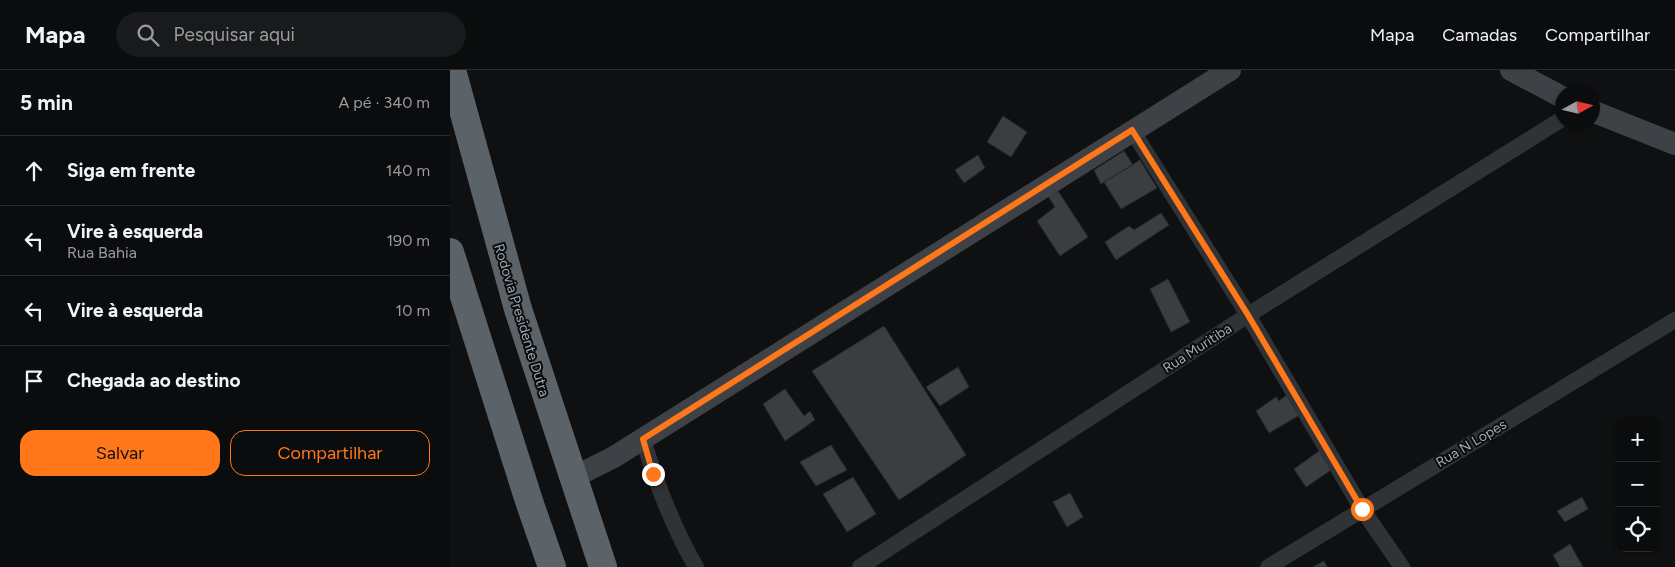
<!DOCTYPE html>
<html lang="pt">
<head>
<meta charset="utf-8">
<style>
  body { margin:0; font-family:Figtree,sans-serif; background:#191a1b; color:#f1f3f6 }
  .controls { position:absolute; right:15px; bottom:15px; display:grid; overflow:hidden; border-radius:10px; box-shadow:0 1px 4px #0004 }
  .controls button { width:45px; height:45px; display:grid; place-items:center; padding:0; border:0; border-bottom:1px solid #2b2c2e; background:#0b0c0d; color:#f1f3f6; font:25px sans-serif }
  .compass { position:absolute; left:1105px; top:15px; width:45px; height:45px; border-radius:50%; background:#0b0c0d; box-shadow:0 1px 4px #0004; rotate:82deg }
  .stop { position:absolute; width:15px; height:15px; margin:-11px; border:4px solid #ff7719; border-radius:50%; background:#fff }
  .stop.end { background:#ff7719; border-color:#fff; box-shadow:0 1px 5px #0008 }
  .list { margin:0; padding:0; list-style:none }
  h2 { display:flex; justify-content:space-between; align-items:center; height:65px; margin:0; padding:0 20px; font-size:21px }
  h2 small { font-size:16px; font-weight:400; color:#9a9b9d }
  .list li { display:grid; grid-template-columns:32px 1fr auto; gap:15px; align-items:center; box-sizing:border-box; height:70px; padding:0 20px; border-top:1px solid #2b2c2e }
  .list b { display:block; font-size:19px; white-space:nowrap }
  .list p { margin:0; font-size:16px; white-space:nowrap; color:#9a9b9d }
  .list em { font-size:16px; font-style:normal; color:#9a9b9d }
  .actions { display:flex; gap:10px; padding:15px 20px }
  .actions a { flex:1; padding:11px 0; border:1px solid #ff7719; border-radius:15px; text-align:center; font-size:18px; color:#ff7719 }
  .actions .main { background:#ff7719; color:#111 }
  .icon { flex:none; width:28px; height:28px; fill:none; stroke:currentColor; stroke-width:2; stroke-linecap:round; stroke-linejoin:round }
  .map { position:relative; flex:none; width:1225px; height:497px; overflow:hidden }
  header { display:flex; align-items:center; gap:30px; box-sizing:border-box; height:70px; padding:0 25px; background:#0b0c0d; border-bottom:1px solid #2b2c2e }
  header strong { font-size:24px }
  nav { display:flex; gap:28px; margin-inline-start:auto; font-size:18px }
  .search { width:350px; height:45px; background:#191a1b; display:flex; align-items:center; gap:12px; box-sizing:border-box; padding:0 18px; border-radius:28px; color:#9a9b9d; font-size:19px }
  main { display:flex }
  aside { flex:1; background:#0b0c0d }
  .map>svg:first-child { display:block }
</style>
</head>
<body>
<header>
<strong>Mapa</strong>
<div class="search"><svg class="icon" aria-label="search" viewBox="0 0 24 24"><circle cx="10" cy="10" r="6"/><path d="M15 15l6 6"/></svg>Pesquisar aqui</div>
<nav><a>Mapa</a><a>Camadas</a><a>Compartilhar</a></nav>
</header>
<main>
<aside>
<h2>5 min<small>A pé · 340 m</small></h2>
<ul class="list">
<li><svg class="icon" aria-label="ahead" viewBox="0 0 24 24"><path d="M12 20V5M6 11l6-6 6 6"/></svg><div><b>Siga em frente</b></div><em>140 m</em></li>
<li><svg class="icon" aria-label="left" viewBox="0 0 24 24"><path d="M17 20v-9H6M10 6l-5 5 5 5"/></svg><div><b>Vire à esquerda</b><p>Rua Bahia</p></div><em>190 m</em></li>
<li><svg class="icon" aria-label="left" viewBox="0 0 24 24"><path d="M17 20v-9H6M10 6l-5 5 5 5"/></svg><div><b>Vire à esquerda</b></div><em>10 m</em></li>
<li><svg class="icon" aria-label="arrive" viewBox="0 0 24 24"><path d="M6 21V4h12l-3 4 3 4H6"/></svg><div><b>Chegada ao destino</b></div></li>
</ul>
<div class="actions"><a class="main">Salvar</a><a>Compartilhar</a></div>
</aside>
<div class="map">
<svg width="1225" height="497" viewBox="0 0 1225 497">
  <rect width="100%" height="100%" fill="#0f1011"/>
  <path fill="#3b3e41" stroke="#292a2d" d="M553,46L577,62L561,87L537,72Z
    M674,81L683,95L651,114L644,100Z
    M528,85L535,98L514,113L505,100Z
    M690,90L707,118L671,139L654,112Z
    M608,121L638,167L610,186L587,151L605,137L598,126Z
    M711,143L719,155L666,190L655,172L679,156L684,160Z
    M718,209L740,252L721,262L700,219Z
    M434,256L516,385L449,430L362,301Z
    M508,297L519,317L490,336L476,317Z
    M335,319L354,346L360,341L365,350L335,371L313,334Z
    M841,322L853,343L819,363L806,341L826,327L829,331Z
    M381,375L397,400L366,416L350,392Z
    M872,379L884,398L856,417L844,399Z
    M403,407L426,444L397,462L373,424Z
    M620,423L633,447L617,457L603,432Z
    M1132,427L1138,439L1115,452L1107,441Z
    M1120,474L1133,497H1110L1103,485Z
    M874,491L877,497H863Z"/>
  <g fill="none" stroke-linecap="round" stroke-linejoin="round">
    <path stroke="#303336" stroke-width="16" d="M682,60L798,245L912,439L952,497
      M193,369C206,413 223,457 246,497
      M410,497L798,245L1112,49
      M818,497L1225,250"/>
    <path stroke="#3e4246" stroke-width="22" d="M1061,0L1112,27
      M1142,41L1225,74
      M122,408L164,387L780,0"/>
    <path stroke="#5b6268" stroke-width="28" d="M2,0L68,239L153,497
      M0,182L80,434L102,497"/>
  </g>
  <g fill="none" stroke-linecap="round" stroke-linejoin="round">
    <path stroke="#ff7719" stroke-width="6" d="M203,404L193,369L682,60L798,245L912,439"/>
  </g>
  <g text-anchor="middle" stroke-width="4" stroke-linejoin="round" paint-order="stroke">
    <g font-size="14" fill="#9faab3" stroke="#0a0b0c">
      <text transform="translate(72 250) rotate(73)" y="5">Rodovia Presidente Dutra</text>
      <text transform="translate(747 278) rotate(-33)" y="5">Rua Muritiba</text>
      <text transform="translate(1021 373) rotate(-31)" y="5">Rua N Lopes</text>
    </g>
  </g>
</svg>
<div class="controls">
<button>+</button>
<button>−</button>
<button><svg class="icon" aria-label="locate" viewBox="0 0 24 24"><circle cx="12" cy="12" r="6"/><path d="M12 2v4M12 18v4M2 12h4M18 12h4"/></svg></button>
</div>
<svg class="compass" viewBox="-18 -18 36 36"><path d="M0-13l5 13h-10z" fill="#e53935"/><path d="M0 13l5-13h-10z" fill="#9a9b9d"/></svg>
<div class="stop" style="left:912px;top:439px"></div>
<div class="stop end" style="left:203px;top:404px"></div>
</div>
</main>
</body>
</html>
